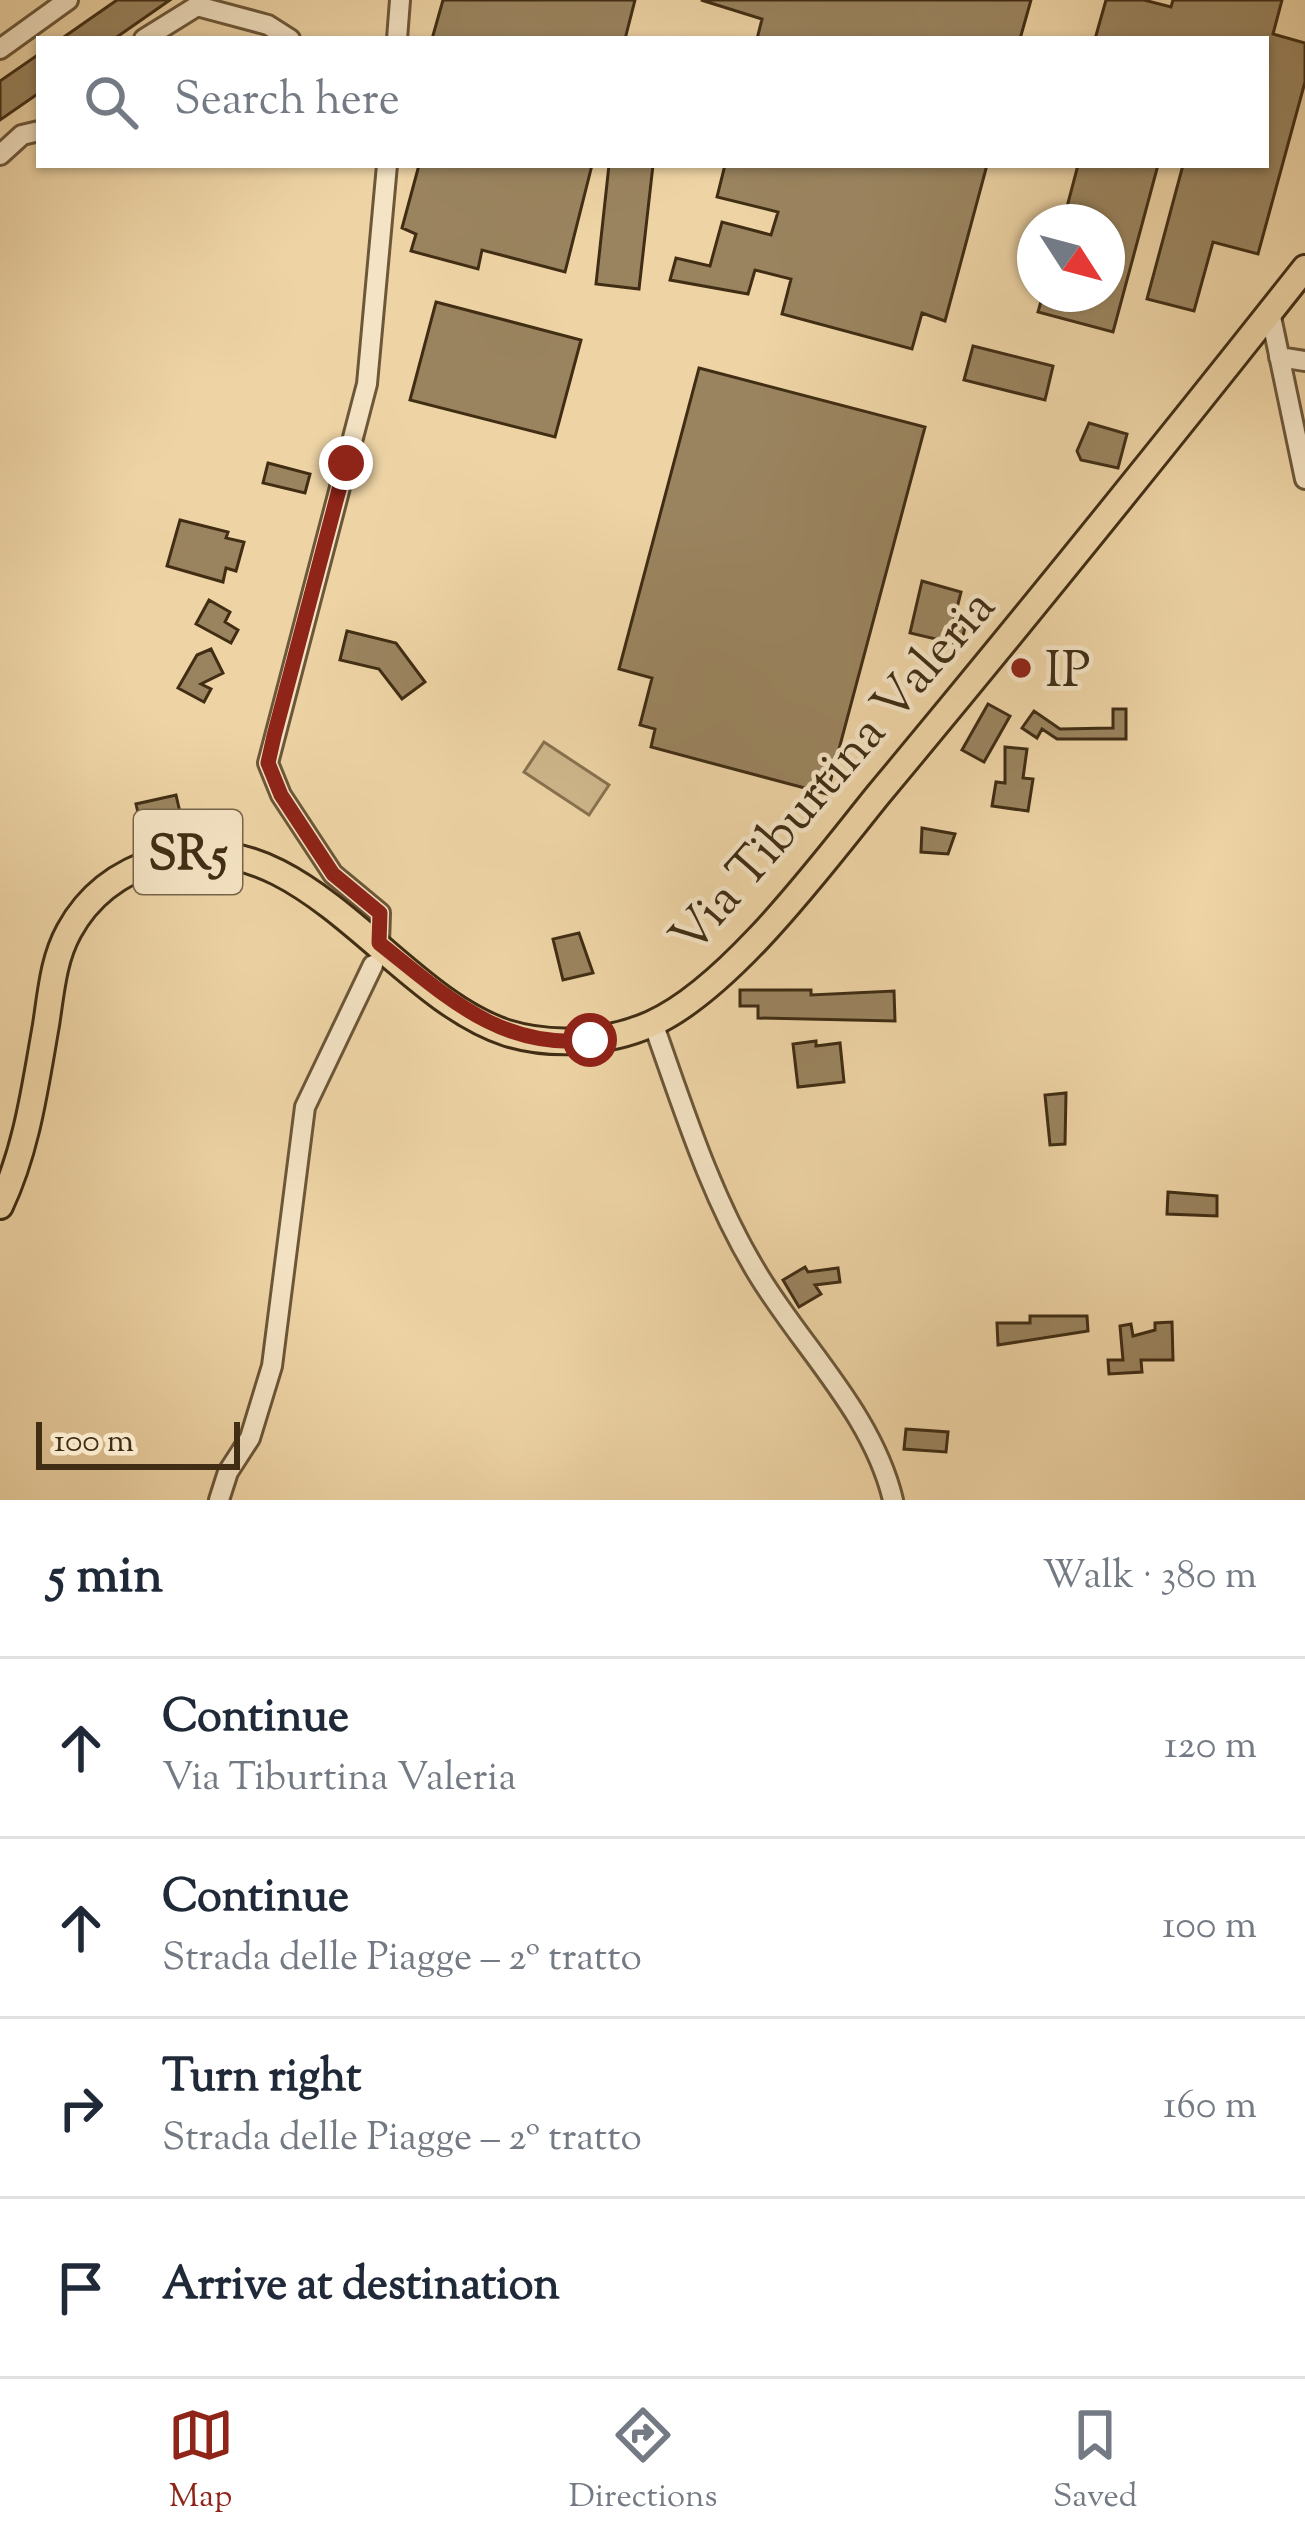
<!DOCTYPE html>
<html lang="en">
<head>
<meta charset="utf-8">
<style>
  body { margin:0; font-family:"Sorts Mill Goudy",serif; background:#f6f6f7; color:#1f2937 }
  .compass { position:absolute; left:1017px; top:204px; width:108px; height:108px; border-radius:50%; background:#fff; box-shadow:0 3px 9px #0004; rotate:126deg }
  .scale { position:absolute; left:36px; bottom:30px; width:204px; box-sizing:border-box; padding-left:12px; border:6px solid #402d14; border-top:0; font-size:33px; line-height:42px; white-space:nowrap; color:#402d14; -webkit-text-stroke:9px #f4e3c4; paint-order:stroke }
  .stop { position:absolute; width:36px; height:36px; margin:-27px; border:9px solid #8f2418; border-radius:50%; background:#fff }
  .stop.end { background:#8f2418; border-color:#fff; box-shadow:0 3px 12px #0008 }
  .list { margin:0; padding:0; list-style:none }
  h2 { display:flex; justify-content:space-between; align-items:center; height:156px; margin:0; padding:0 48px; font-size:51px }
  h2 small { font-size:39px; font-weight:400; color:#747a83 }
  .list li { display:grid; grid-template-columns:78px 1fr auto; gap:36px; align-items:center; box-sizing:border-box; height:180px; padding:0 48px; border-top:3px solid #e0e1e3 }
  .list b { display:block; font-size:45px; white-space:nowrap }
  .list p { margin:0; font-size:39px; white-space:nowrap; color:#747a83 }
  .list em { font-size:39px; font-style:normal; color:#747a83 }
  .icon { flex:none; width:66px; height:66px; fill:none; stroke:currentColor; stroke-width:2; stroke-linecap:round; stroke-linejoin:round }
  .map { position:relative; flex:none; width:1305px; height:1500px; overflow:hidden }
  .search { position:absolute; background:#fff; box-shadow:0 3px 9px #0004; left:36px; right:36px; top:36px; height:132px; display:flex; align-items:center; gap:30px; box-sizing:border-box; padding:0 42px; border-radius:0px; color:#747a83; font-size:45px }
  .sheet { height:876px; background:#fff }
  nav { display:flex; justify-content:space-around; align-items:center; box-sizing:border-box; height:168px; border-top:3px solid #e0e1e3; background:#fff; font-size:33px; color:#747a83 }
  nav a { display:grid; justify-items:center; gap:6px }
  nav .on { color:#8f2418 }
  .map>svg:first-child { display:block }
</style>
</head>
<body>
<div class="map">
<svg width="1305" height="1500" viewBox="0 0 1305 1500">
  <rect width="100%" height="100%" fill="#eed4a5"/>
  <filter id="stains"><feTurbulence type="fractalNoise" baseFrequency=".00167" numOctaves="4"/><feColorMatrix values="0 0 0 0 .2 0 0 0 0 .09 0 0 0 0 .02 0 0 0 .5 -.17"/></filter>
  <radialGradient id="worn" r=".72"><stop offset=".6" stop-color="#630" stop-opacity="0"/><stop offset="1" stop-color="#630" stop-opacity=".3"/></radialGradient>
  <path fill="#d0b88c" stroke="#887250" stroke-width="3" d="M544,742L609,785L589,815L524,772Z"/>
  <path fill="#9a845f" stroke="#402d14" stroke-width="3" d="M117,0H170L114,39H61Z
    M443,0H635L625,39H432Z
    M701,0H1031L1020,39H757L762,19Z
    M1106,0H1144L1171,7L1173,0H1282L1273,34L1305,43V82L1258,254L1213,242L1194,311L1147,299L1183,165H1266V39H1095Z
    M39,54V93L0,120V81Z
    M419,165H592L565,272L482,250L478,269L411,251L416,234L402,228Z
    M609,165H653L639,289L596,284Z
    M725,165H987L945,321L922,313L912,349L782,314L791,279L755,270L748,294L670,280L676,258L710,266L722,222L771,235L778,212L717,197Z
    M1078,165H1158L1113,332L1038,312L1043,294H1107V222H1063Z
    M436,302L581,340L555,437L410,400Z
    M973,346L1053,366L1045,400L964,380Z
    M699,368L925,427L827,794L651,747L655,729L640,725L652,678L619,669Z
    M1089,423L1127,434L1118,468L1081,460L1077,451Z
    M268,463L310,474L305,493L263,483Z
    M180,520L228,532L226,538L244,542L236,571L226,568L223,582L167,566Z
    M922,581L961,592L953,624L965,627L961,645L910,633Z
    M209,600L230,612L225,622L238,630L231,643L196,624Z
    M347,631L396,643L425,682L402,699L379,669L340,660Z
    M211,649L223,673L201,684L211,689L204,702L178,688L197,655Z
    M988,704L1010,716L984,762L962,750Z
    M1113,709H1126V739H1057L1042,729L1037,738L1022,728L1034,711L1060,729L1113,728Z
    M1005,747L1027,749L1023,778L1033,779L1028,811L992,806L996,782L1005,783Z
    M176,795L182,821L142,830L136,804Z
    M922,828L955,834L948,854L921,852Z
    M579,933L593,973L563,980L553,939Z
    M740,990H811V995L894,991L895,1021L758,1018V1006H740Z
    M816,1041V1046L840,1043L844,1082L798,1087L793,1044Z
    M1066,1093L1065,1144L1050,1145L1045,1095Z
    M1168,1192L1217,1196V1216L1167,1214Z
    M805,1267L808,1272L838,1268L840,1282L815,1285L821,1294L799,1307L783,1280Z
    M1030,1316H1087L1088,1331L998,1345L997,1323H1030Z
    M1172,1322L1173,1360H1141L1142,1372L1109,1374L1108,1360H1123L1120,1326L1131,1324L1133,1336L1155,1330V1323Z
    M906,1429L948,1432L946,1452L904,1449Z"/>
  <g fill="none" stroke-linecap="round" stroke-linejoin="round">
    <g stroke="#6c5738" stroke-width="24">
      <path id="minor" d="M144,39L197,6L268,25L290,39
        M397,39L400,0
        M0,49L68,0
        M0,155L22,135L39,131
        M1270,312L1305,479
        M1279,357L1305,361
        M379,943L380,913L333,874L281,795L268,763L367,384L387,165
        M653,1023C683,1107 710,1195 756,1271C801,1347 872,1412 893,1500
        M219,1500L228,1472L250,1438L272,1366L305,1107L373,965"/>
    </g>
    <g stroke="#402d14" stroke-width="30">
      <path id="major" d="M0,1206C27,1149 35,1087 46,1025C51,993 53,960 69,931C89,894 120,872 159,860C301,816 390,995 507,1033C552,1047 608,1043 651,1024C730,989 823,863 878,795C1023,621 1165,445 1305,268"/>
    </g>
    <use href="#minor" stroke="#f4e3c4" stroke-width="18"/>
    <use href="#major" stroke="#eed4a5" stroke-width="24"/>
  </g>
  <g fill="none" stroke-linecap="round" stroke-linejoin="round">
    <path stroke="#8f2418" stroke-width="15" d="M346,463L274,736L268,763L281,795L333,874L380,913L379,943C445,995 500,1050 590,1040"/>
  </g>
  <circle fill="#8f2418" stroke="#f4e3c4" stroke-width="4.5" cx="1021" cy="668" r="12"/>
  <g text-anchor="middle" stroke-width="9" stroke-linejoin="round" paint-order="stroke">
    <rect fill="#f4e3c4" stroke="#766449" stroke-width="3" x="134" y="810" width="108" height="84" rx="9"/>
    <g font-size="48" font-weight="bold" fill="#402d14">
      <text x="188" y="869">SR5</text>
    </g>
    <g font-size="51" fill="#402d14" stroke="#f4e3c4" text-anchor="start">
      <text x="1045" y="686">IP</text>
    </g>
    <g font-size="51" fill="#402d14" stroke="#f4e3c4">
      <text transform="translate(831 770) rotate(-49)" y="18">Via Tiburtina Valeria</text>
    </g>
  </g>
  <rect width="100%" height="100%" filter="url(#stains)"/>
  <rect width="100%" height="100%" fill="url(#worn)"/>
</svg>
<svg class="compass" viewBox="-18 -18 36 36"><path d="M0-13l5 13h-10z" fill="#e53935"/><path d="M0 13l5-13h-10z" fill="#747a83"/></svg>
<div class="scale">100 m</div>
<div class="stop" style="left:590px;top:1040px"></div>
<div class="stop end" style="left:346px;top:463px"></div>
<div class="search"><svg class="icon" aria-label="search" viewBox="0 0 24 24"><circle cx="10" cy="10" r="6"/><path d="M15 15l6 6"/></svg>Search here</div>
</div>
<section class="sheet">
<h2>5 min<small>Walk · 380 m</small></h2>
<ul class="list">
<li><svg class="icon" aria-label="ahead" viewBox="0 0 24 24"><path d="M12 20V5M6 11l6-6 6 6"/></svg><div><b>Continue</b><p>Via Tiburtina Valeria</p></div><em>120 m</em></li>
<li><svg class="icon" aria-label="ahead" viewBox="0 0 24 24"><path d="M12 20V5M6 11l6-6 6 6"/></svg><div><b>Continue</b><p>Strada delle Piagge – 2º tratto</p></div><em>100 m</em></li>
<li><svg class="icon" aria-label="right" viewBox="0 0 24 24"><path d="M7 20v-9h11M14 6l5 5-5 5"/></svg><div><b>Turn right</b><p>Strada delle Piagge – 2º tratto</p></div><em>160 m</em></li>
<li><svg class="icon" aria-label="arrive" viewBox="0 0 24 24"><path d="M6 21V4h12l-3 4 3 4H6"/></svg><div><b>Arrive at destination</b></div></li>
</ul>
</section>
<nav>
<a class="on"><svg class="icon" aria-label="map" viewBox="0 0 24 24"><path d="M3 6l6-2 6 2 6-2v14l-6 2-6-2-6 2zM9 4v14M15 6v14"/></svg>Map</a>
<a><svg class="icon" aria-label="directions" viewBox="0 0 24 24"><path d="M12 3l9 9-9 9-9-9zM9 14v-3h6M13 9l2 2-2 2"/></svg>Directions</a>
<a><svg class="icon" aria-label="saved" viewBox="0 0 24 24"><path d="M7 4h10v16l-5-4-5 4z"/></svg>Saved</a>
</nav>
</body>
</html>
